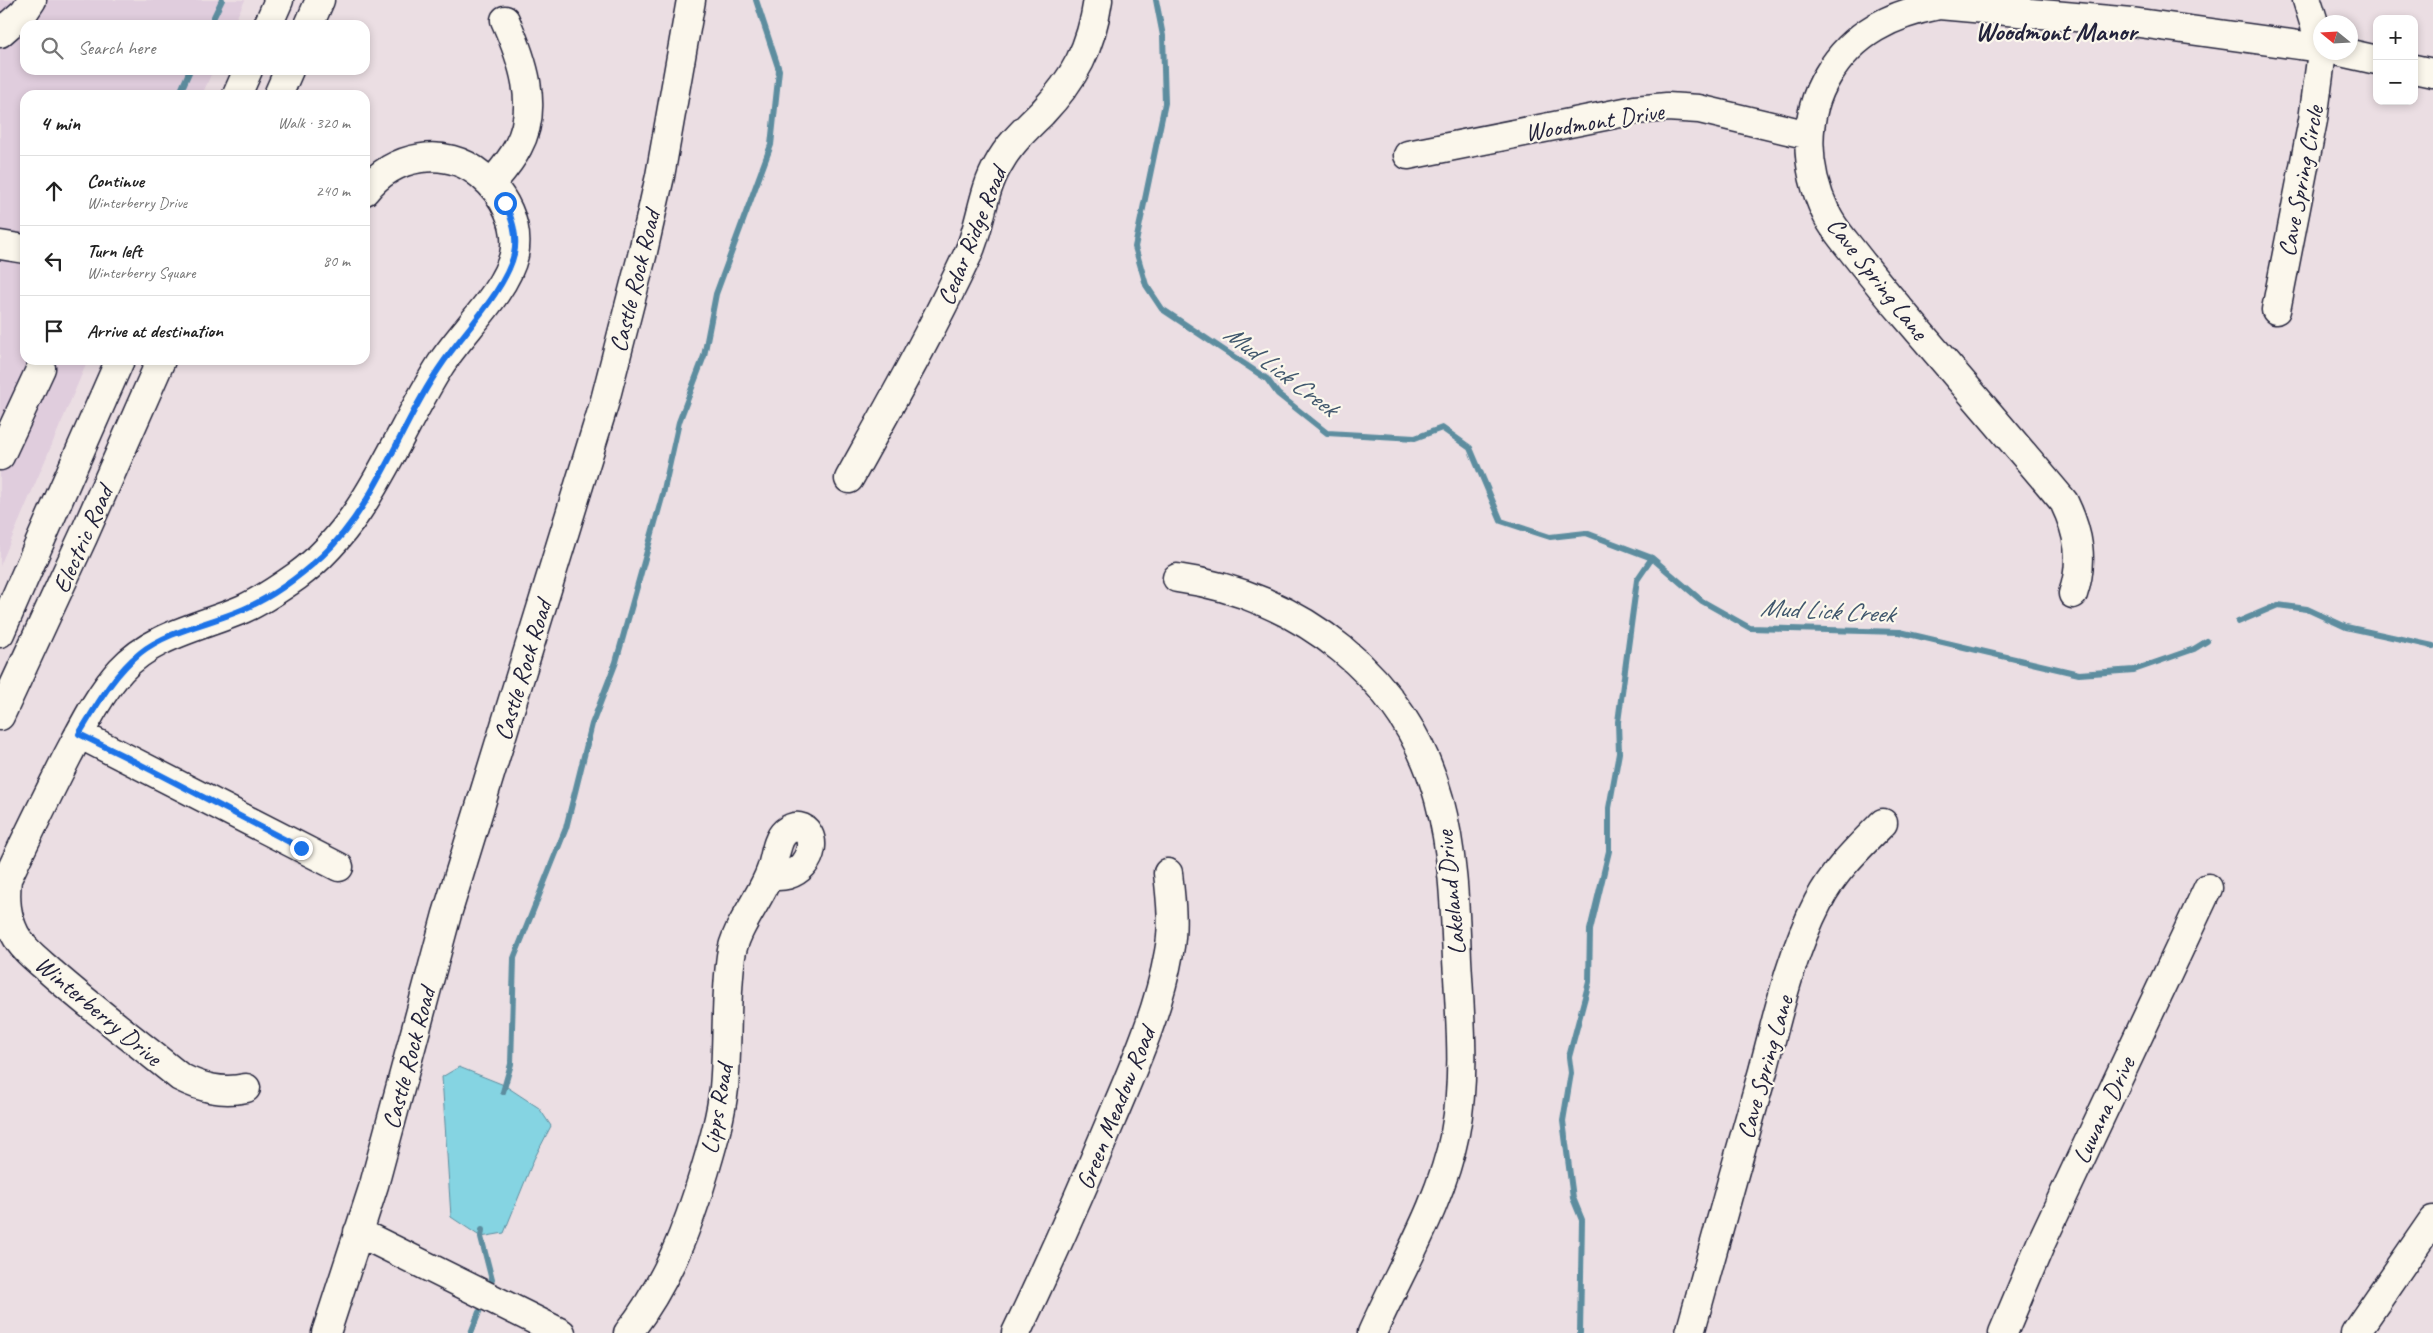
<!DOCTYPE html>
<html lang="en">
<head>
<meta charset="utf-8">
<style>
  body { margin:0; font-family:Caveat,sans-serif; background:#f6f6f6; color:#222 }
  .controls { position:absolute; right:15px; top:15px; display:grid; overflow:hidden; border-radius:10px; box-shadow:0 2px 8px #0003 }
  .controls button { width:45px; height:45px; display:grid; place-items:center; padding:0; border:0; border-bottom:1px solid #e0e0e0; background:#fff; color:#222; font:25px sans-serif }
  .compass { position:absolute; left:2313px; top:15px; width:45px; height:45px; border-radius:50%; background:#fff; box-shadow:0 2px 8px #0003; rotate:288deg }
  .stop { position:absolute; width:15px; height:15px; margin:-11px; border:4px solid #1a73e8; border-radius:50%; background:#fff }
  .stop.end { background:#1a73e8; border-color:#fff; box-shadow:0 1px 5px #0008 }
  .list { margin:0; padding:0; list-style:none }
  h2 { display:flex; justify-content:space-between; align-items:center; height:65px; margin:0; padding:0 20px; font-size:21px }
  h2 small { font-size:16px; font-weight:400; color:#767676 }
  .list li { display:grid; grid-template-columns:32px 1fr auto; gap:15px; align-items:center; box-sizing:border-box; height:70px; padding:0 20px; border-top:1px solid #e0e0e0 }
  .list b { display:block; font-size:19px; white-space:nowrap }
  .list p { margin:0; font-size:16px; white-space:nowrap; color:#767676 }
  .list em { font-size:16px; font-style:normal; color:#767676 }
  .icon { flex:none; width:28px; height:28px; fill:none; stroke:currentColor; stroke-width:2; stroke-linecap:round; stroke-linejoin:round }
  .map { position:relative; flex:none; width:2433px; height:1333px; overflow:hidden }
  .search { position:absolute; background:#fff; box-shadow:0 2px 8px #0003; left:20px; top:20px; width:350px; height:55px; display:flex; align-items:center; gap:12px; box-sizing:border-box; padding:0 18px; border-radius:15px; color:#767676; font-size:19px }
  .panel { position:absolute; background:#fff; box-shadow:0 2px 8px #0003; left:20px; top:90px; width:350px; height:275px; border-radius:15px }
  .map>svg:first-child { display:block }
</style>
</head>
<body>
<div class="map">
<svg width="2433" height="1333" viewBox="0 0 2433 1333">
  <rect width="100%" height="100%" fill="#ebdee3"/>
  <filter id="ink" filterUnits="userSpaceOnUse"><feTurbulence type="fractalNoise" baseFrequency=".02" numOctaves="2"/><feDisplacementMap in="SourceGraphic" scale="10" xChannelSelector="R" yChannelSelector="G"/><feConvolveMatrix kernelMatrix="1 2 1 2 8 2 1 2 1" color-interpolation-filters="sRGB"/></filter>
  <g filter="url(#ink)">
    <path fill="#e0cddd" d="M0,0H245L233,25H25V70H213L202,95H25V360H88L0,566Z"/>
    <path fill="#85d4e2" stroke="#5d8d9f" d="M459,1067L504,1085L539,1108L551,1126L534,1159L504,1233L481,1237L451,1217L442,1077Z"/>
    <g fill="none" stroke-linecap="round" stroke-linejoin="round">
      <path stroke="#5d8d9f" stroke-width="6" d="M1156,0L1163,36L1165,103L1135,247L1146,285L1162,309L1267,379L1278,394L1327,433L1415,438L1442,428L1470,448L1501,521L1550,537L1586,533L1652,558L1702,601L1750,628L1900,632L2079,674L2134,670L2194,649L2207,641
        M210,25L222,0
        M179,95L190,70
        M2238,622L2278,605L2307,609L2346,627L2433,646
        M503,1092L511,1064L514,958L566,828L592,724L616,662L663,494L679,422L704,356L716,294L771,145L779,70L756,0
        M482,1230L481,1237L492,1280
        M471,1333L479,1312
        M1580,1333L1582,1220L1573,1198L1563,1121L1571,1073L1569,1057L1589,982L1590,930L1609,851V808L1619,753L1618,722L1637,580L1652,558"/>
      <g stroke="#22223b" stroke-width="31">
        <path id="minor" d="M2307,0L2320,42
          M0,33L24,12L32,0
          M2341,52L2377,60
          M2414,69L2433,73
          M1408,155L1635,110L1667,107L1699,109L1809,135
          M491,184C501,172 511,161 518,147C540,107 522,58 505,20
          M0,245L25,249
          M2276,310L2313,120L2322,52
          M0,456L41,368
          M849,479C890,405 932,331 968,254C981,226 982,192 998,165C1009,144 1026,129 1042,113C1075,78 1091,48 1098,0
          M1177,578C1300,595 1406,677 1439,799C1453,851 1455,906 1457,959C1460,1017 1466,1077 1455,1133C1441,1204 1401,1268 1372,1333
          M2073,594C2084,561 2079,533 2064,502C2013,441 1961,381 1909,320C1890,298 1872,276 1854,253C1844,240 1832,227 1826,213C1805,169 1802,117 1828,75C1853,33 1892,14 1939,5L2132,22L2320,48
          M79,734L339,867
          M246,1088C222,1093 202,1088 180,1077C137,1042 93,1009 52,973C39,961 23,950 15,934C6,916 5,899 7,879C27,837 47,796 68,755C83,727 99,694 121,670C153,635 201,627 243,609C261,601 280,588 297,576C368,524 395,436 441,364C462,331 505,293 514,255C520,225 504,194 481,175C445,145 393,155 365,191
          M358,1232L561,1333
          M326,1333L374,1185L447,914L604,404L642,256L660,176L691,0
          M628,1333C666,1285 688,1228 705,1170C713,1143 721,1116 724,1088C728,1044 725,1000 731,956C735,927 762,897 771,870C775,859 776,840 785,832C806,815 821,844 803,865C794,875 782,878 769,875
          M1016,1333C1050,1262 1082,1190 1112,1118C1135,1064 1159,1010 1169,952C1174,926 1171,900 1168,873
          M1690,1333C1714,1246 1738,1158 1763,1071C1778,1014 1791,954 1818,902C1834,871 1858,848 1883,823
          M2003,1333L2041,1243L2208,888
          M2355,1333L2433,1220"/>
      </g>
      <g stroke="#22223b" stroke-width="31">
        <path id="major" d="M268,25L279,0
          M309,25L320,0
          M237,95L248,70
          M278,95L289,70
          M0,633L120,360
          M0,716L83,537L161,360"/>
      </g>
      <use href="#minor" stroke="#fbf7ec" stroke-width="28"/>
      <use href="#major" stroke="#fbf7ec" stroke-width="28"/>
    </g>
  </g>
  <g fill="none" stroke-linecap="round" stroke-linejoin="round" filter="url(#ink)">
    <path stroke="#1a73e8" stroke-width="6" d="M301,848L124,756L79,734C97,705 113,675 140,653C169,630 210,624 244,609C272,597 300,576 322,556C378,504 400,423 444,361C465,331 506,289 514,254C518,236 512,219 505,203"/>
  </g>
  <g text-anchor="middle" stroke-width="4.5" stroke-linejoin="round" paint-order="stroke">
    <g font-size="25" fill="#22223b" stroke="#fbf7ec">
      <text transform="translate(1594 121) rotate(-9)" y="9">Woodmont Drive</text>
      <text transform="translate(2300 181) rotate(-79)" y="9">Cave Spring Circle</text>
      <text transform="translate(971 236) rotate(-68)" y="9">Cedar Ridge Road</text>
      <text transform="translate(1878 278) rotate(52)" y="9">Cave Spring Lane</text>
      <text transform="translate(634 281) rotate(-76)" y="9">Castle Rock Road</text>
      <text transform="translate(82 539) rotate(-66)" y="9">Electric Road</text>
      <text transform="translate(522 670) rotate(-73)" y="9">Castle Rock Road</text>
      <text transform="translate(1450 893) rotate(-96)" y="9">Lakeland Drive</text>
      <text transform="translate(99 1010) rotate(40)" y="9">Winterberry Drive</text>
      <text transform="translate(408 1058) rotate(-75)" y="9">Castle Rock Road</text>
      <text transform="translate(1764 1067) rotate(-74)" y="9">Cave Spring Lane</text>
      <text transform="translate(1115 1108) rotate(-68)" y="9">Green Meadow Road</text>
      <text transform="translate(716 1109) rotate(-80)" y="9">Lipps Road</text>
      <text transform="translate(2103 1110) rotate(-65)" y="9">Luwana Drive</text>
    </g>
    <g font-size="26" font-weight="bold" fill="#22223b" stroke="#fbf7ec">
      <text x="2056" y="40">Woodmont Manor</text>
    </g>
    <g font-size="26" font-style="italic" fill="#40576d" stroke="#fbf7ec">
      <text transform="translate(1281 370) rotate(37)" y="9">Mud Lick Creek</text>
      <text transform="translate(1827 610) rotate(3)" y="9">Mud Lick Creek</text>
    </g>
  </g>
</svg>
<div class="controls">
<button>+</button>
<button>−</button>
</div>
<svg class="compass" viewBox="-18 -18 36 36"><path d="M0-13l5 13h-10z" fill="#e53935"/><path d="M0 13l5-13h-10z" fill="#767676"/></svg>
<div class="stop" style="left:505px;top:203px"></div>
<div class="stop end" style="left:301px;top:848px"></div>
<div class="search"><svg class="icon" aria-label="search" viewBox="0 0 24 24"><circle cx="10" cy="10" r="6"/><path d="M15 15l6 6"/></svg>Search here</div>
<section class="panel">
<h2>4 min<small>Walk · 320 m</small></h2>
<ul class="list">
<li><svg class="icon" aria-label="ahead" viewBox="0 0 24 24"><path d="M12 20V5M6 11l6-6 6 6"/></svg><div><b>Continue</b><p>Winterberry Drive</p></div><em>240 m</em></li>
<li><svg class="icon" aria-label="left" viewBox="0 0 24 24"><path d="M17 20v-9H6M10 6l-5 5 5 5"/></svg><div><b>Turn left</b><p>Winterberry Square</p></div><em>80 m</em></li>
<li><svg class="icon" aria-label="arrive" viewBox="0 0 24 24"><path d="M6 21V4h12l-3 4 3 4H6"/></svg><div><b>Arrive at destination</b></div></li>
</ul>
</section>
</div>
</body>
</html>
